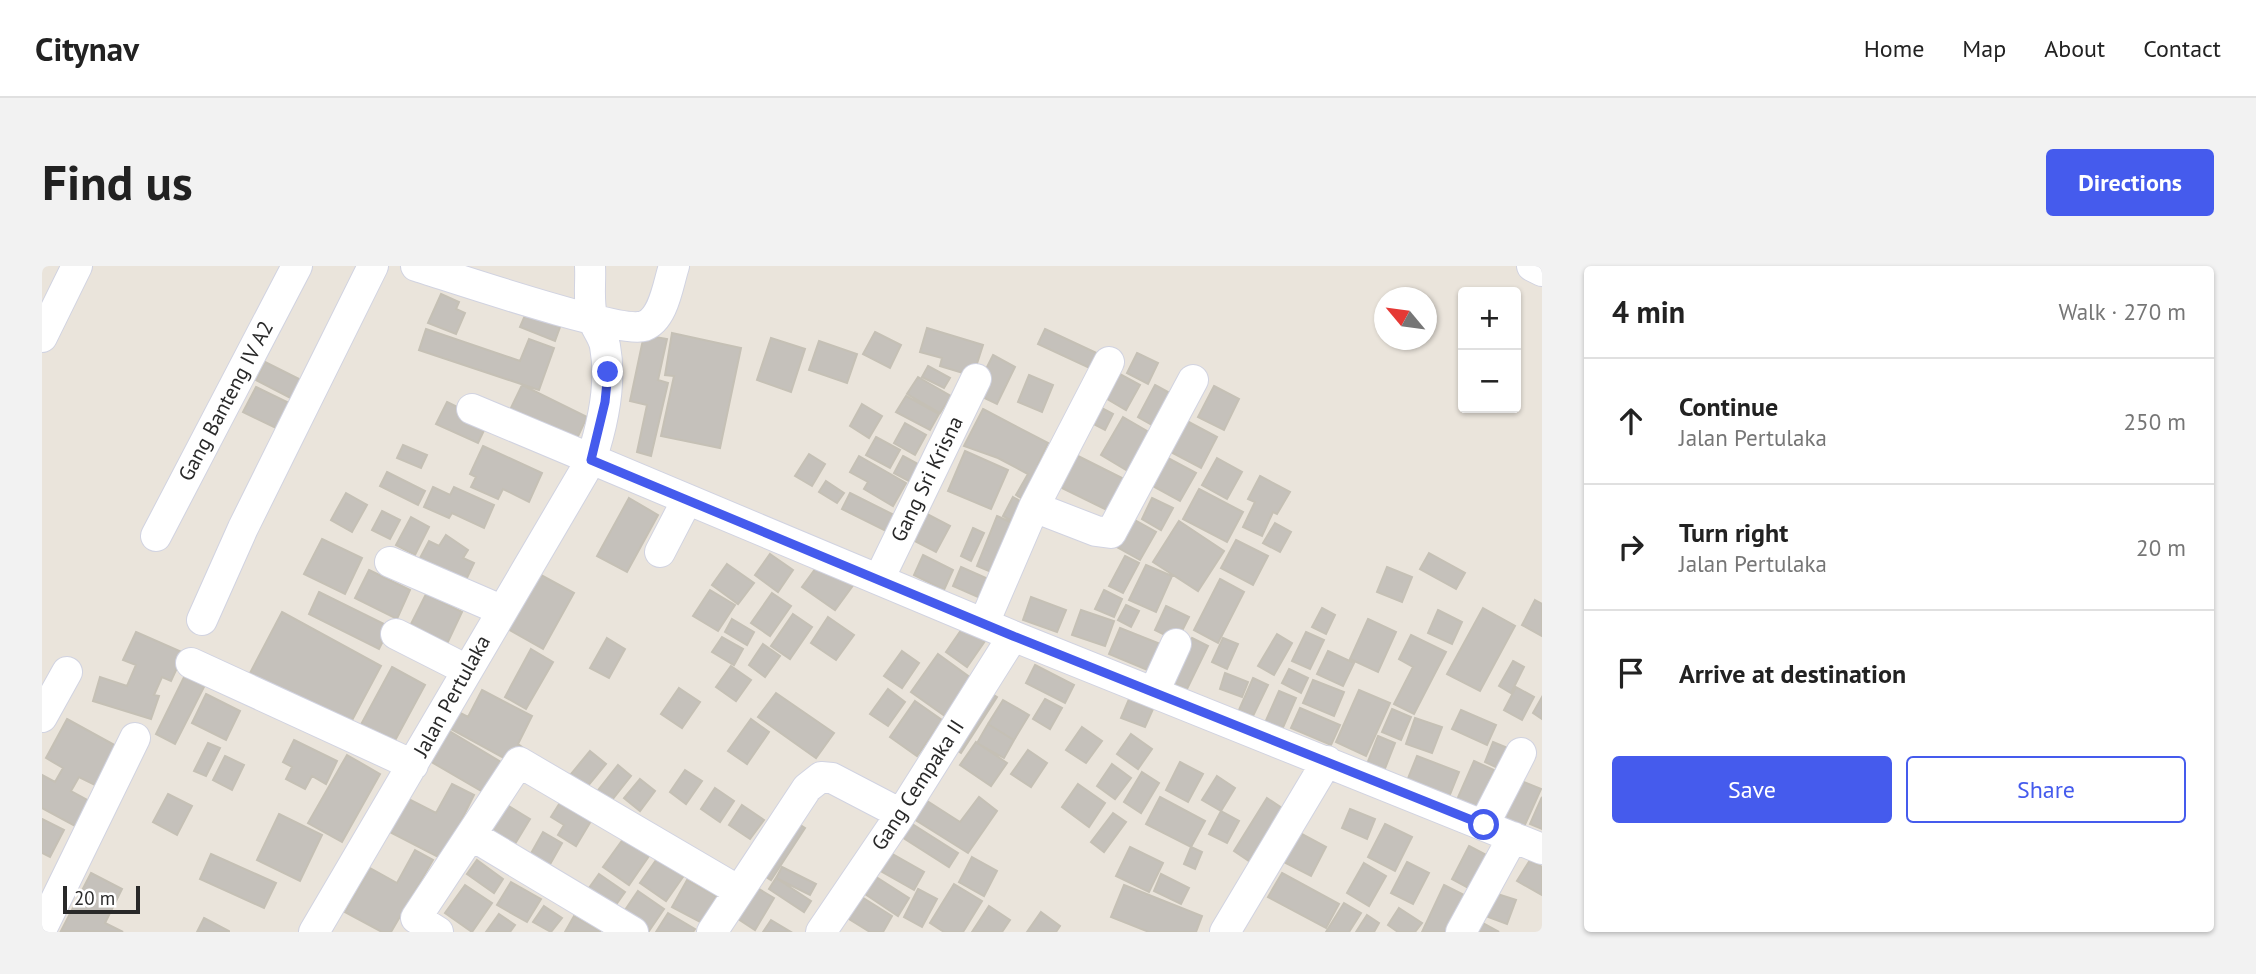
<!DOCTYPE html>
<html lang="en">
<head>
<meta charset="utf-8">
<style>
  body { margin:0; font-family:"PT Sans",sans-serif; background:#f2f2f2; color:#222 }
  .controls { position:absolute; right:21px; top:21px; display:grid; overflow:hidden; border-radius:7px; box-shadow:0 2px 5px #0004 }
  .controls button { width:63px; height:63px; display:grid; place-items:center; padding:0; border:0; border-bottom:2px solid #e0e0e0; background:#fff; color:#222; font:35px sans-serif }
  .compass { position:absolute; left:1332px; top:21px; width:63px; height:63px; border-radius:50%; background:#fff; box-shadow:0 2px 5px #0004; rotate:299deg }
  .scale { position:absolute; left:21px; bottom:18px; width:77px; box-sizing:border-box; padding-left:7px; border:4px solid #292929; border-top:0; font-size:19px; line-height:24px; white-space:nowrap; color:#292929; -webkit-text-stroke:5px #fff; paint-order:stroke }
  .stop { position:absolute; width:21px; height:21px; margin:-16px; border:5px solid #455bed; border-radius:50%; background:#fff }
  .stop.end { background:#455bed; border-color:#fff; box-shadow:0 2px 7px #0008 }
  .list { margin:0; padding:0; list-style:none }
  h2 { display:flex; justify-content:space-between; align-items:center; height:91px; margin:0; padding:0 28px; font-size:30px }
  h2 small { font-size:23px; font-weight:400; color:#767676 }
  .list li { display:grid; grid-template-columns:46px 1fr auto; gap:21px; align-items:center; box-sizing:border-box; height:126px; padding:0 28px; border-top:2px solid #e0e0e0 }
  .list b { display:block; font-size:26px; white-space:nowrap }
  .list p { margin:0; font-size:23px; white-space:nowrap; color:#767676 }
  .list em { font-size:23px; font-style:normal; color:#767676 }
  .actions { display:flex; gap:14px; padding:21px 28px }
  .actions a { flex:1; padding:16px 0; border:2px solid #455bed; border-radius:7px; text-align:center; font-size:24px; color:#455bed }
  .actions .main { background:#455bed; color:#fff }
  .icon { flex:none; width:38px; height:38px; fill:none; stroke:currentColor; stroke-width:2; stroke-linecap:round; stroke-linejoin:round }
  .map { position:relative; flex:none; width:1500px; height:666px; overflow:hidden; border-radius:7px }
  header { display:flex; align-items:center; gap:42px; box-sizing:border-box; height:98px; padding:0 35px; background:#fff; border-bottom:2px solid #e0e0e0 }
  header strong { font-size:33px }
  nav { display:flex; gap:38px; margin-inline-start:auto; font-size:24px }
  .intro { display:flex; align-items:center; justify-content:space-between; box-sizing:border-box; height:168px; padding:0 42px }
  h1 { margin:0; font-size:49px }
  .button { padding:18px 32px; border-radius:7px; background:#455bed; color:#fff; font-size:24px; font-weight:700 }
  main { display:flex; gap:42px; padding:0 42px }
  aside { flex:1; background:#fff; border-radius:7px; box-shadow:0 2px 5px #0004 }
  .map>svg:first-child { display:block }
</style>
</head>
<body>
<header>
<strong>Citynav</strong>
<nav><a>Home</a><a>Map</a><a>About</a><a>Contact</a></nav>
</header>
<div class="intro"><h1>Find us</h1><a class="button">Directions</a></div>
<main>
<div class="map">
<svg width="1500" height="666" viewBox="0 0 1500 666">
  <rect width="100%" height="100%" fill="#eae4db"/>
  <path fill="#c5c1bb" stroke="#c5c0b5" stroke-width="2" d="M399,28L417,36L414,43L423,47L414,68L386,57Z
    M484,47L518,61L513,75L478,61Z
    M885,62L941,79L931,110L898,100L900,92L878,86Z
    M384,63L478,95L487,73L512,82L497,124L377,84Z
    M1003,63L1061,90L1054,105L996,78Z
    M833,66L859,79L848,102L821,88Z
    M630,67L699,82L678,182L619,170L632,110L623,109Z
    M602,69L625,73L616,114L626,117L609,190L595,186L605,139L588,135Z
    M729,72L763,83L749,126L715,114Z
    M777,75L815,88L805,117L767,104Z
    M1095,87L1116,97L1106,118L1085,107Z
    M951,89L973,101L955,138L932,127Z
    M223,96L265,117L256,136L214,114Z
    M886,100L908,112L902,122L880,111Z
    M1074,106L1098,119L1084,144L1060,130Z
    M987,109L1011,119L1000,146L976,136Z
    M876,111L909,130L898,147L865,128Z
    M480,119L545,151L531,181L465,150Z
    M1113,119L1135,131L1117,163L1096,151Z
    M1172,120L1197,133L1182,164L1156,151Z
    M214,121L249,138L236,163L201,146Z
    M864,130L897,148L888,164L854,146Z
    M405,136L446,156L436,177L394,158Z
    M820,138L840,150L827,172L808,160Z
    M1052,138L1071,148L1063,164L1044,154Z
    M941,143L1006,177L996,198L1006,203L988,237L974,229L986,208L956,192L922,180Z
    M1081,151L1112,169L1089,207L1059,189Z
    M1143,154L1175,171L1159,202L1127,185Z
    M863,157L884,169L873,189L852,177Z
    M834,171L858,184L848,202L824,189Z
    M361,179L385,189L379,202L355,192Z
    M441,180L500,207L487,236L461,223L456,233L429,221L434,211L428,208Z
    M923,185L966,204L949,243L906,225Z
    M767,188L783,198L770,220L753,210Z
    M1034,189L1086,215L1071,247L1018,221Z
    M817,190L864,217L851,240L822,223L826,216L808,206Z
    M861,190L885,203L876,220L852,207Z
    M1124,191L1154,207L1138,235L1109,219Z
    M1175,192L1200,206L1185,233L1160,219Z
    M345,206L383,225L376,239L338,220Z
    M1218,210L1248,226L1235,248L1231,246L1220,270L1201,261L1213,236L1206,233Z
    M784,215L802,227L795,237L777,226Z
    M391,221L408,229L412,221L452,239L442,262L410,247L407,252L382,241Z
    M1157,223L1201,246L1185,276L1141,253Z
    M304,227L325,239L310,266L289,254Z
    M808,227L852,249L844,265L800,243Z
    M971,231L985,239L974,257L961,250Z
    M587,232L616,249L585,306L555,290Z
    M1110,232L1131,242L1119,264L1100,253Z
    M340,245L358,254L348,273L330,264Z
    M883,247L908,260L894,286L869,273Z
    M955,250L975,259L954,308L935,300Z
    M369,251L387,261L373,289L354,279Z
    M1091,253L1114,266L1098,294L1075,281Z
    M1137,255L1182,285L1156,325L1111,296Z
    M1233,257L1249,266L1238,286L1221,277Z
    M931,262L942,267L929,295L919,290Z
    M404,269L426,284L421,292L432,297L424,314L378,292L387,275L397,280Z
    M280,273L320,292L303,328L262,308Z
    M1194,274L1226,290L1211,319L1179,302Z
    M1387,287L1423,307L1414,323L1378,303Z
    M728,288L751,304L736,326L713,309Z
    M881,289L911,304L902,324L872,309Z
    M1083,290L1097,297L1081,327L1067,320Z
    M782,291L815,314L793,344L760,321Z
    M685,298L712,317L696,338L670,319Z
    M1104,299L1130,310L1114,346L1087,334Z
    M919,301L953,316L945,335L911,320Z
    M1345,301L1370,311L1360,336L1335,326Z
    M486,302L532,327L501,383L455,357Z
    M327,304L368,324L355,353L313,332Z
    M1178,313L1202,326L1176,377L1152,364Z
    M668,324L693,339L676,365L651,350Z
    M1062,324L1080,333L1072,351L1053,343Z
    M277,326L348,361L337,383L267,348Z
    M730,327L749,340L728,370L709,357Z
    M384,328L420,346L404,380L367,362Z
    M989,331L1024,344L1015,366L981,354Z
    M1493,334L1500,338V370L1480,359Z
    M1084,339L1097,345L1089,361L1076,354Z
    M1124,340L1147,351L1135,375L1113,364Z
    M1280,342L1293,349L1284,368L1270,361Z
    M1441,342L1473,360L1438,425L1405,408Z
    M1039,344L1072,355L1063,380L1030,369Z
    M1396,344L1420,356L1410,378L1386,367Z
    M240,346L339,400L307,460L208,407Z
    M751,348L770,361L748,393L729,380Z
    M786,351L812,369L794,394L769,377Z
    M690,353L712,366L705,379L683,366Z
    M1326,353L1354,366L1336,406L1308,393Z
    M922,360L943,375L925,401L904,386Z
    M1078,362L1126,381L1115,408L1067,388Z
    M94,366L142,387L129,415L120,411L112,429L117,430L109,453L51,435L58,411L85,420L94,399L81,394Z
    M1264,366L1282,374L1268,403L1250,395Z
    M1235,368L1250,377L1232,409L1216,400Z
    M1369,369L1404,386L1372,448L1352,438L1371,401L1357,393Z
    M680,371L701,383L692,399L670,386Z
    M565,372L583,383L567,412L548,402Z
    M1150,372L1166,380L1145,423L1129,416Z
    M1181,372L1196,378L1185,403L1170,396Z
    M721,378L738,390L723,411L707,399Z
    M489,383L511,396L484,443L463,431Z
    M860,385L877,397L860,422L842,410Z
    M1286,385L1312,397L1301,420L1275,408Z
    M896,388L929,412L903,450L869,426Z
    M1471,395L1482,401L1469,427L1457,420Z
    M993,399L1032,419L1023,437L984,417Z
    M689,400L709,414L694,435L674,421Z
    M350,401L383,419L349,482L316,464Z
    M1247,403L1266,412L1259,427L1240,417Z
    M144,407L164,417L133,478L114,468Z
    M1183,407L1206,416L1200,431L1178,423Z
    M1211,412L1226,419L1211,450L1197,444Z
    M1271,414L1302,426L1292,450L1261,437Z
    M1474,421L1492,431L1480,454L1462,444Z
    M637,422L658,436L640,462L619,448Z
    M846,423L863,436L846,460L828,448Z
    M942,423L955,431L919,487L906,479Z
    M440,424L490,450L476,478L480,481L471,497L400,458L409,442L426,451Z
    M1317,424L1348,437L1324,490L1294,476Z
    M1237,425L1254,432L1239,466L1222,459Z
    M734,427L792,467L774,492L716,451Z
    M164,428L198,445L184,474L150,457Z
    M1500,431V453L1491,447Z
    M1003,433L1020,442L1008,463L991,453Z
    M1087,433L1111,443L1103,461L1079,452Z
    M961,434L987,449L972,474L946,458Z
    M873,435L900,454L875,490L848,471Z
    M1258,442L1298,459L1289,479L1249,462Z
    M1350,443L1369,451L1359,474L1340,466Z
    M1419,444L1454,459L1445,479L1410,463Z
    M1373,452L1400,461L1390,487L1364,478Z
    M25,453L76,481L55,520L37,511L29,525L47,535L33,560L0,542V509L13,516L21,502L4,492Z
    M709,453L727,466L705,498L686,485Z
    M946,458L972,474L962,492L935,477Z
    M1040,461L1060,475L1044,497L1024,484Z
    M404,463L464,499L446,529L386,494Z
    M1089,468L1110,483L1096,503L1075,488Z
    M1336,470L1353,477L1342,505L1325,498Z
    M252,474L295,495L284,518L270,510L263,523L244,513L250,501L241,496Z
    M934,476L965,497L949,520L918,499Z
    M1451,476L1473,485L1464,506L1443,496Z
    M166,477L178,482L164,510L152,505Z
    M986,484L1005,497L989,521L969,508Z
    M548,485L564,498L540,527L524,514Z
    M305,489L338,508L300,576L266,557Z
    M183,490L202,499L190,524L171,514Z
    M1375,490L1417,506L1407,531L1365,515Z
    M1432,495L1452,504L1434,545L1414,536Z
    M1138,496L1161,508L1146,536L1124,524Z
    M1070,498L1089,512L1073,533L1055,520Z
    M576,499L589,510L566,539L553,528Z
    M643,504L660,515L644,538L628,526Z
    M1100,506L1117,517L1099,547L1082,536Z
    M1175,510L1193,522L1179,545L1160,534Z
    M1470,511L1499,523L1481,563L1453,550Z
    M598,513L613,525L598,545L582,532Z
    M410,518L432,529L400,593L344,564L361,530L394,547Z
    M1036,518L1063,537L1047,561L1020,541Z
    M673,522L692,535L678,556L659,543Z
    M126,528L150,540L135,569L111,556Z
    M879,531L918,556L937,531L955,545L926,587L867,550Z
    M1118,531L1163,555L1149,581L1104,558Z
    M1500,531V563L1488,558Z
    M1225,532L1240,542L1207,595L1192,585Z
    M519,535L552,550L534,580L516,569L522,559L509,551Z
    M465,539L488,553L468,586L446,572Z
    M700,539L722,554L708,573L687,559Z
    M1308,543L1333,553L1325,573L1300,562Z
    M1179,545L1197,555L1185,577L1167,568Z
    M1071,547L1084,556L1062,586L1049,576Z
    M237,548L280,569L258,615L215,594Z
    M0,553L22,564L8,591L0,587Z
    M749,553L763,562L729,614L715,605Z
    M864,554L916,587L907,601L855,568Z
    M1343,558L1370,571L1353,605L1326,591Z
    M501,566L520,577L506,602L487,591Z
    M1256,566L1284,581L1269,610L1240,595Z
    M582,572L607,590L587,619L561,601Z
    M1427,580L1448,591L1430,624L1410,613Z
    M1088,581L1121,597L1107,626L1074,610Z
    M1149,581L1160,586L1153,603L1142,598Z
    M373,584L391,594L349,666H340L303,646L328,602L355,617Z
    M847,586L882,606L872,624L837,604Z
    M169,588L234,617L222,642L158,613Z
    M617,590L643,608L624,635L598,617Z
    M930,591L955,605L942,630L917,616Z
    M435,594L461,613L452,627L425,608Z
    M1488,594L1500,601V629L1475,615Z
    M1365,596L1387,607L1371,638L1349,627Z
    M1322,597L1344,610L1327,640L1305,627Z
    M740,601L774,618L768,629L734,612Z
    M49,607L80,623L63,657L81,666L19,665Z
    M828,607L867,632L856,650L817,624Z
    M1240,607L1297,638L1284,662L1226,631Z
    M557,608L583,626L573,640L547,622Z
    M1119,608L1147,622L1139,638L1112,625Z
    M734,612L769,635L762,646L727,623Z
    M645,614L674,630L660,657L630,641Z
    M469,616L499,633L485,656L455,639Z
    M912,618L940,635L921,666H902L888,657Z
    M423,619L450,637L430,666L403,647Z
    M1082,619L1160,650L1154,666H1107L1069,651Z
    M1402,619L1422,629L1405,666H1380Z
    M712,620L732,632L713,664L693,651Z
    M876,623L895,633L880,661L862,651Z
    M596,625L622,643L607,665L581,647Z
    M1446,625L1474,634L1465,658L1438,648Z
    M815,628L850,650L841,666H828L802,650Z
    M1302,637L1319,647L1307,666H1284Z
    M502,640L520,652L509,666L491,656Z
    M947,640L968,654L960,666H930Z
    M1357,642L1380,657L1373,666H1356L1346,659Z
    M999,646L1018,660L1014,666H985Z
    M626,647L653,663L651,666H614Z
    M457,648L473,659L468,666H444Z
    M1325,649L1337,657L1332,666H1314Z
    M532,650L558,665V666H523Z
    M162,652L187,665V666H155Z
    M729,654L749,666H721Z
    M1435,654L1457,666H1429Z"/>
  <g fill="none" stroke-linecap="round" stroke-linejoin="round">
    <g stroke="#d1d3e1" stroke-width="32">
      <path id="minor" d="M374,0C410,11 577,68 602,60C622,53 626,18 632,0
        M1490,0L1500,5
        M0,71L35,0
        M430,143L971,370L1500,583
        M992,241L1054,265L1069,267L1151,114
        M114,270L255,0
        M618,286L645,234
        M348,296L459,344
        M837,313L934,113
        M160,354L201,262L331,0
        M942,357L992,241L1067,96
        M354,368L425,404
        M149,397L371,499
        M1112,426L1134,378
        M0,451L25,406
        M1442,559L1479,487
        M429,569L591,666
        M0,662L93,472
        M272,666L549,194C561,158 570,118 563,80C561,69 552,60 550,50C546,33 549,17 548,0
        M396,666L374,652L477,496L697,625
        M670,666L765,522L779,511L790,512L859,548
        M779,666L859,548L971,370
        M1183,666L1285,495
        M1419,666L1471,571"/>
    </g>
    <use href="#minor" stroke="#fff" stroke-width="30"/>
  </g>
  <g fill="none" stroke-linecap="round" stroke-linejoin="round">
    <path stroke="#455bed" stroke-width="9" d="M566,106L563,136L549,194L971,370L1442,559"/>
  </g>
  <g text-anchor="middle" stroke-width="5" stroke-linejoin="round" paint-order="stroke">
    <g font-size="21" fill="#292929" stroke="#fff">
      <text transform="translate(184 135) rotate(-62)" y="7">Gang Banteng IV A2</text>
      <text transform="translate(885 213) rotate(-64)" y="7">Gang Sri Krisna</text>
      <text transform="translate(410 430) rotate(-61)" y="7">Jalan Pertulaka</text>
      <text transform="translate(876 519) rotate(-57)" y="7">Gang Cempaka II</text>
    </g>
  </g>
</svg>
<div class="controls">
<button>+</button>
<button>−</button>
</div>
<svg class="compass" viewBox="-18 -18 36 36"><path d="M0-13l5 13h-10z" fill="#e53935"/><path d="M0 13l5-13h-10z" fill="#767676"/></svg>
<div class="scale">20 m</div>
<div class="stop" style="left:1442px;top:559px"></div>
<div class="stop end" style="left:566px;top:106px"></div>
</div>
<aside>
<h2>4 min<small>Walk · 270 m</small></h2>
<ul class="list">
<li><svg class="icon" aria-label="ahead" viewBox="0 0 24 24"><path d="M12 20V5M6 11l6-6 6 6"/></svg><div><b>Continue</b><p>Jalan Pertulaka</p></div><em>250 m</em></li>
<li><svg class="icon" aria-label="right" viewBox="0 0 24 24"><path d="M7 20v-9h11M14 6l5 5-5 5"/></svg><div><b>Turn right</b><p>Jalan Pertulaka</p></div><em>20 m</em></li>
<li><svg class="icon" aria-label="arrive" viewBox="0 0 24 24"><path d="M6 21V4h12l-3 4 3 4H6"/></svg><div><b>Arrive at destination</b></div></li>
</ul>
<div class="actions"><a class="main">Save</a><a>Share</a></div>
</aside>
</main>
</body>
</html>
